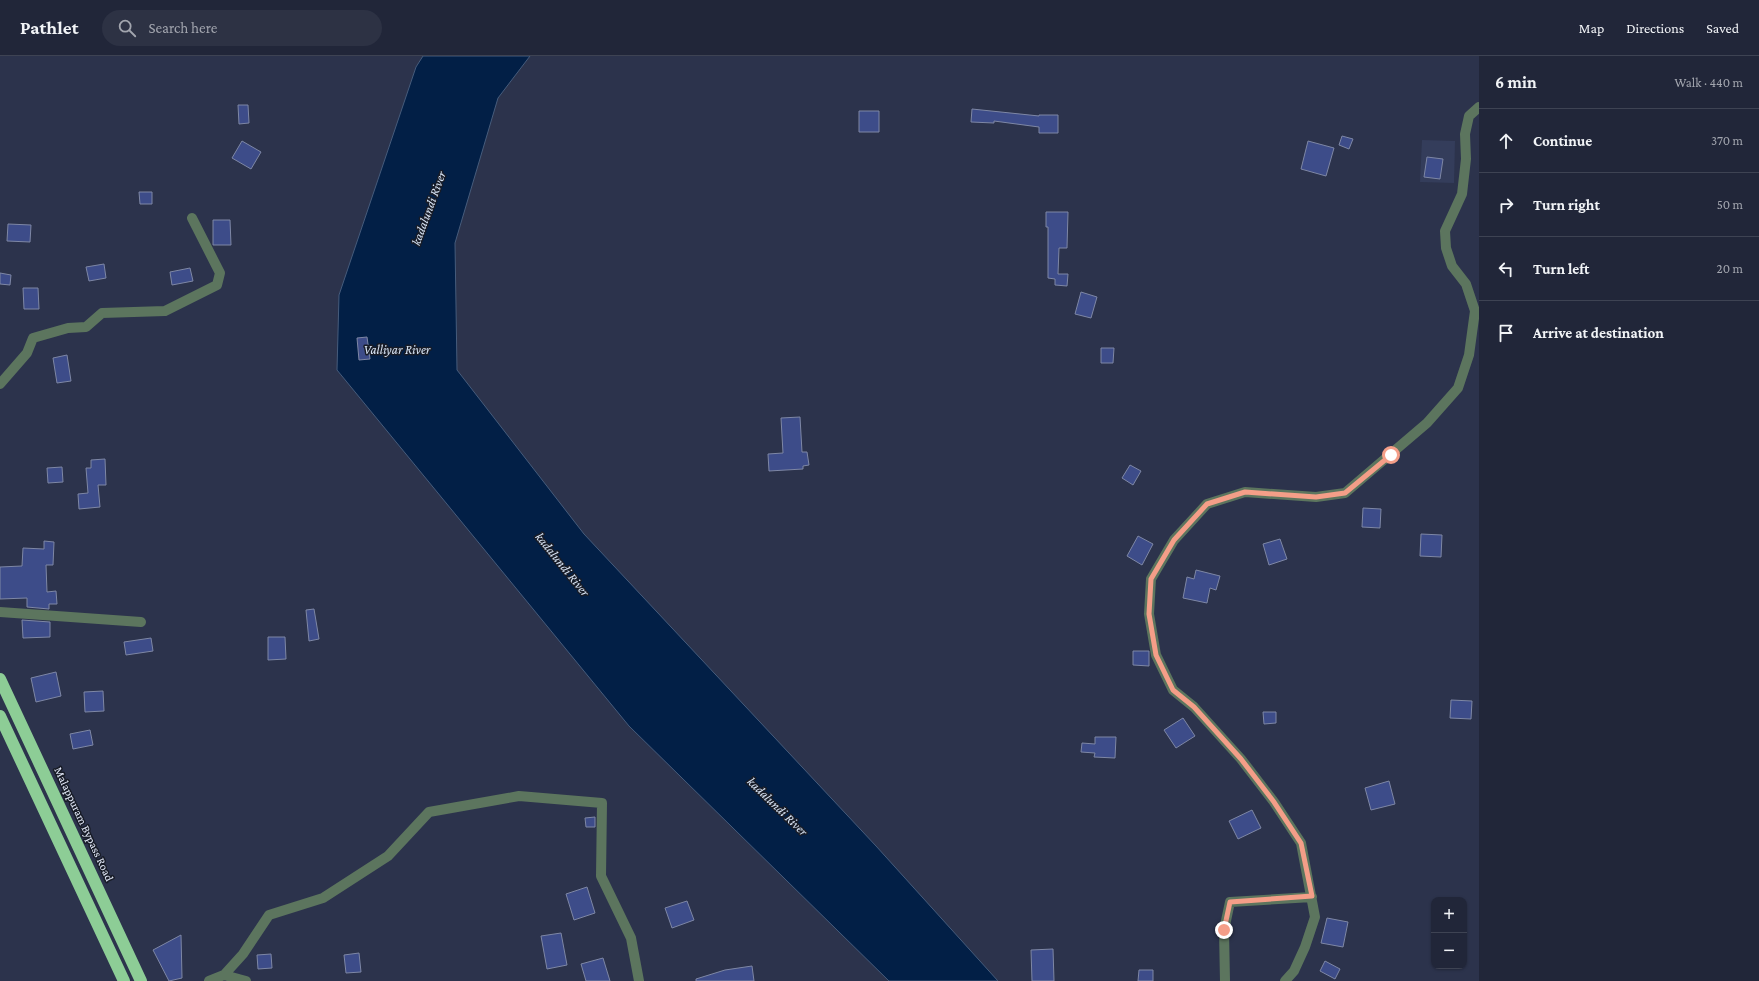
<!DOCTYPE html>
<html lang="en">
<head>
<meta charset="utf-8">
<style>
  body { margin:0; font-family:"Crimson Pro",serif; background:#2d3244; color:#f1f3f6 }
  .controls { position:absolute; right:12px; bottom:12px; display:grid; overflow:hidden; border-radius:8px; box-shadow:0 1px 3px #0004 }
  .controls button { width:36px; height:36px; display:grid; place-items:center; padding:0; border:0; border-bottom:1px solid #3e4353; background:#212639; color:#f1f3f6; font:20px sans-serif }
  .stop { position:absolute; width:12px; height:12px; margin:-9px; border:3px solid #f49e88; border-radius:50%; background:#fff }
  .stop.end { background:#f49e88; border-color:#fff; box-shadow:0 1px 4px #0008 }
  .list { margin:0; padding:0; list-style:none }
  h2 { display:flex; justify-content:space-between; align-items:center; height:52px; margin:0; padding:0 16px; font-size:17px }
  h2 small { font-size:13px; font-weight:400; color:#a2a5ae }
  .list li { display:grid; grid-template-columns:26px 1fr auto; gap:12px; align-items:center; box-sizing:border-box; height:64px; padding:0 16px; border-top:1px solid #3e4353 }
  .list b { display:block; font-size:15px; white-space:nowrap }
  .list em { font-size:13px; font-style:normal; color:#a2a5ae }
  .icon { flex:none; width:22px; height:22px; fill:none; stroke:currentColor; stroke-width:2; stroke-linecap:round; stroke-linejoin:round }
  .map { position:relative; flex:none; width:1479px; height:925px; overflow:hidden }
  header { display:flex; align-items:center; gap:24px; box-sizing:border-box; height:56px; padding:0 20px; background:#212639; border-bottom:1px solid #3e4353 }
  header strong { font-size:19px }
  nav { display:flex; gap:22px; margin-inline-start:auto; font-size:14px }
  .search { width:280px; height:36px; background:#2d3244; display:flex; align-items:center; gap:10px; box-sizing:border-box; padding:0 14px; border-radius:22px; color:#a2a5ae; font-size:15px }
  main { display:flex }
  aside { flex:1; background:#212639 }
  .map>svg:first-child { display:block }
</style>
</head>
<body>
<header>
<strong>Pathlet</strong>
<div class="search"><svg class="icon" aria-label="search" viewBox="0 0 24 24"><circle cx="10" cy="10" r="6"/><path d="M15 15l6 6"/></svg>Search here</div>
<nav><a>Map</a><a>Directions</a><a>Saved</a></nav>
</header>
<main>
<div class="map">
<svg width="1479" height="925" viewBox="0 0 1479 925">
  <rect width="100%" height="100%" fill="#2c334c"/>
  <path fill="#343d5b" d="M1422,84L1455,85L1454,127L1420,126Z"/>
  <path fill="#021f46" stroke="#465c7c" d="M423,0H530L498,42L455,187L457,314L584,478L876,790L998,925H889L629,670L337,314L339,239L416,11Z"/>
  <path fill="#3d4c89" stroke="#7e87a5" d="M238,49H248L249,67L239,68Z
    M972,53L1039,60V59H1058V77H1039V71L994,65V67L971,66Z
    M859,55H879V76H859Z
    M1342,80L1353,83L1349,93L1339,89Z
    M242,85L261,96L251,113L232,102Z
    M1308,85L1334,92L1326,120L1301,113Z
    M1427,101L1443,103L1440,123L1424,121Z
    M139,136H152V148H140Z
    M1046,156H1068L1067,192H1059L1058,218H1068L1067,230L1055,229V223L1048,222V171H1046Z
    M213,164H230L231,189H213Z
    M8,168L31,169L30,186L7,185Z
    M104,208L106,222L89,225L86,211Z
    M190,212L193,225L172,229L170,216Z
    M0,217L11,219L10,229L0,228Z
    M23,232H38L39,253H24Z
    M1081,236L1097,241L1091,262L1075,258Z
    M367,281L370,303L359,304L357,282Z
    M1101,292H1114L1113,307H1101Z
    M67,299L71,325L57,327L53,302Z
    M800,361L802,396H807L809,409L803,410V413L769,415L768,398L783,397L781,362Z
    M105,403L106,429H98L100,451L79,453L78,438L88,437L86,412H91V404Z
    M1130,409L1141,415L1133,429L1122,422Z
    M62,411L63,426L48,427L47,412Z
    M1363,452L1381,453L1380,472L1362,471Z
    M1421,478L1442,479L1441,501L1420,500Z
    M1138,480L1153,488L1142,509L1127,500Z
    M1280,483L1287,503L1269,509L1263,488Z
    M44,485L54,486L53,509H46L47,536L56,535L57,548H49V553L27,551V542L0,543V511L22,510L23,492L44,493Z
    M1196,514L1220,520L1216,534L1210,532L1207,547L1183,542L1187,521L1194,523Z
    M314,553L319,583L309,585L306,554Z
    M22,564L50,566V581L23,582Z
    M268,581H285L286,603L268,604Z
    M151,582L153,595L126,599L124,586Z
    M1133,595H1149V610L1133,609Z
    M56,616L61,640L36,646L31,622Z
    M103,635L104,655L85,656L84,636Z
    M1451,644L1472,645L1471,663L1450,662Z
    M1263,656H1276V667L1264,668Z
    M1183,662L1195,680L1176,692L1164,674Z
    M90,674L93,689L73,693L70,678Z
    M1095,681H1116L1115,702L1094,701L1095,697L1081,696L1082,687L1095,688Z
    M1389,725L1395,748L1371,754L1365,732Z
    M1252,754L1261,772L1238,783L1229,765Z
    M595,761V771H586L585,762Z
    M587,831L595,857L574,864L566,838Z
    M687,845L694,864L672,872L665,852Z
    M1327,862L1348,866L1343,891L1321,887Z
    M561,877L567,909L547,913L541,880Z
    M181,879L182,922L169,925L153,894Z
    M1053,893L1054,925H1032L1031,894Z
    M359,897L361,916L346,917L344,899Z
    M271,898L272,912L258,913L257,899Z
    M603,902L610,925H586L581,908Z
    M1325,905L1340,913L1335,923L1320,915Z
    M752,910L754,925H696V923L725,914Z
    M1139,914H1153V925H1138Z"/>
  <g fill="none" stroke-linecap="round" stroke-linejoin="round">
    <path stroke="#5c755e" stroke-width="10" d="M0,328L27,297L33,282L68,272L86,271L102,257L165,255L217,229L220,217L192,162
      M0,556L141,566
      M224,919L246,925
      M209,925L224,919L243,898L269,859L323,842L388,800L429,756L519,740L602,747L601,820L631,882L639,925
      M1225,925L1224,874L1230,846L1312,841
      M1285,925L1294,915L1305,891L1315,861L1301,787L1274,746L1241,703L1194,651L1173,634L1156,599L1149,558L1151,523L1174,484L1207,448L1245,436L1316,441L1345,437L1427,367L1458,332L1469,299L1475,255L1466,228L1452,210L1446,192L1445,175L1462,138L1466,103L1465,78L1469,60L1479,51"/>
    <path stroke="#8dcd96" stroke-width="12" d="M0,623L141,925
      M0,660L124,925"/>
  </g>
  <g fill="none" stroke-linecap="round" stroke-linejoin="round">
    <path stroke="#f49e88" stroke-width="5" d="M1224,874L1230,846L1312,840L1301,787L1274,746L1241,703L1194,651L1173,634L1156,599L1149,558L1151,523L1174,484L1207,448L1245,436L1316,441L1345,437L1391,399"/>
  </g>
  <g text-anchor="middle" stroke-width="3" stroke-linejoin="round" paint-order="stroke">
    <g font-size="12" fill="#e4eafa" stroke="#181c27">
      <text transform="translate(84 768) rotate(65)" y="4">Malappuram Bypass Road</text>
    </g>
    <g font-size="13" font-style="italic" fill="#d9e5f6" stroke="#181c27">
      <text transform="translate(428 152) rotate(-70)" y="5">kadalundi River</text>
      <text x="397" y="298">Valliyar River</text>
      <text transform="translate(563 508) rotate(51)" y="5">kadalundi River</text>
      <text transform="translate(778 750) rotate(44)" y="5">kadalundi River</text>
    </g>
  </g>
</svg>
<div class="controls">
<button>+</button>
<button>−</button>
</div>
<div class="stop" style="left:1391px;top:399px"></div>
<div class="stop end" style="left:1224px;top:874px"></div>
</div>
<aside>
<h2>6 min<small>Walk · 440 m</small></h2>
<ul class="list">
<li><svg class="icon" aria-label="ahead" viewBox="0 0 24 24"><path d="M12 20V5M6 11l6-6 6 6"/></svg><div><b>Continue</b></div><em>370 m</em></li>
<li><svg class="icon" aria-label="right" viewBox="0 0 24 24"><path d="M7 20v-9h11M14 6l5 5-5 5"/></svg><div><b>Turn right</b></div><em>50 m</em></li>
<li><svg class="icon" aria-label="left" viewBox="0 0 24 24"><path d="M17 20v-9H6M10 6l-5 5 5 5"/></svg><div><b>Turn left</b></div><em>20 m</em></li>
<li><svg class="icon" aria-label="arrive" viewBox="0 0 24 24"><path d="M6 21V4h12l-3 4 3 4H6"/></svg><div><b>Arrive at destination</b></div></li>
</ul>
</aside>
</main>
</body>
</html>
